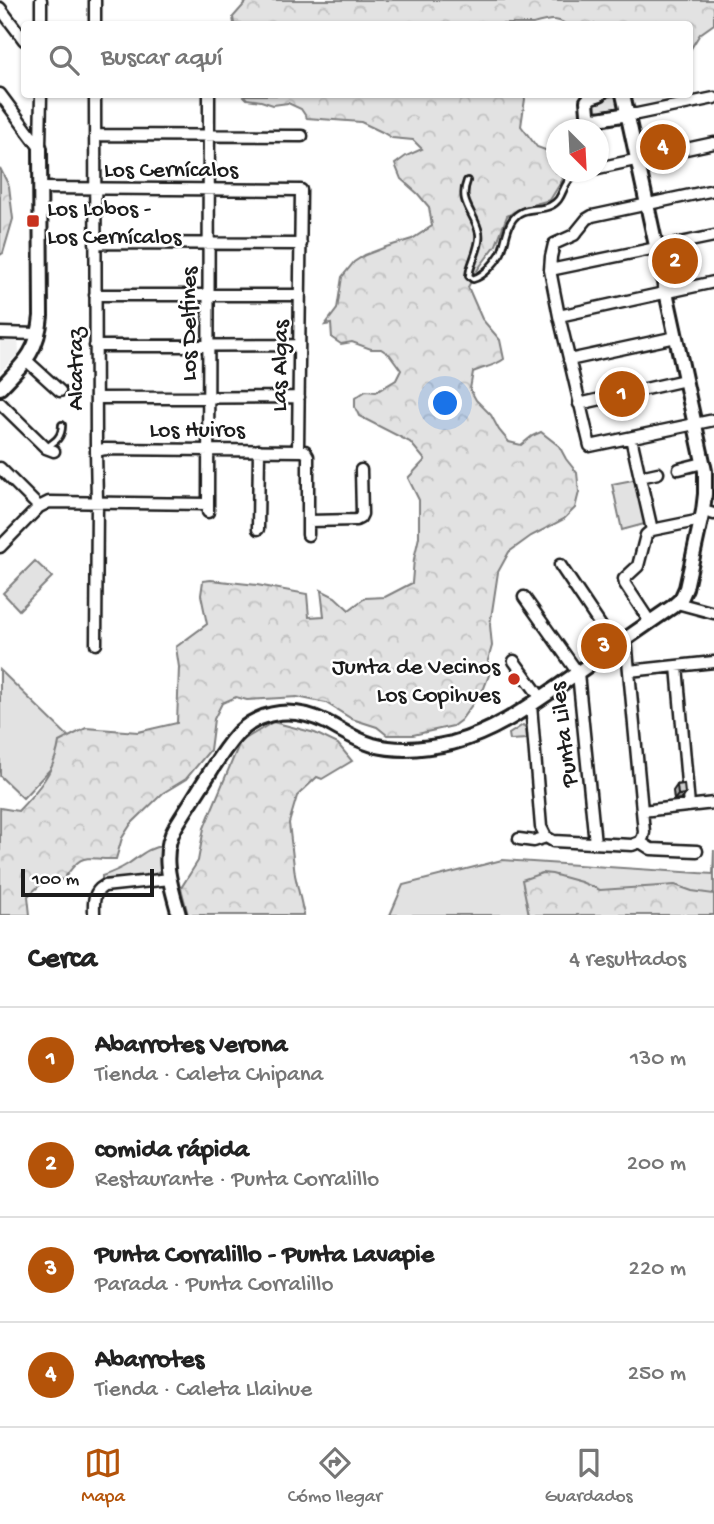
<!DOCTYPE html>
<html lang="es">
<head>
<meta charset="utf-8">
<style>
  body { margin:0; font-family:"Gochi Hand",sans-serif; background:#f6f6f6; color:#222 }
  .compass { position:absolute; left:546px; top:119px; width:63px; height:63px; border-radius:50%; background:#fff; box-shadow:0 2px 5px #0004; rotate:156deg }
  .scale { position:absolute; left:21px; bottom:18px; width:133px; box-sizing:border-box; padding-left:7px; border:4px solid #1c1c1c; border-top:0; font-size:19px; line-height:24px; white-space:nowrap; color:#1c1c1c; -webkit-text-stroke:5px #fff; paint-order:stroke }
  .you { position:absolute; left:446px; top:404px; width:24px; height:24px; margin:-18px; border:5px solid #fff; border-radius:50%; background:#1a73e8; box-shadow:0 0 0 10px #1a73e833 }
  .badge { display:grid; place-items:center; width:46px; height:46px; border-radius:50%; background:#b45309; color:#fff; font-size:23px; font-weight:700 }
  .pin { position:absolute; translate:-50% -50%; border:4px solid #fff; box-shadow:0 2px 7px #0006 }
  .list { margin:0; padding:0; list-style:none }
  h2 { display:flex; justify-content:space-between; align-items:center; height:91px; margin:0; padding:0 28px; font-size:30px }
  h2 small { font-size:23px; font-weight:400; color:#767676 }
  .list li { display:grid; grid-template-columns:46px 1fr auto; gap:21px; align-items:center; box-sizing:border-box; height:105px; padding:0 28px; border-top:2px solid #e0e0e0 }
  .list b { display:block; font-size:26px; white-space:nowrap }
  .list p { margin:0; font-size:23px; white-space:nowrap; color:#767676 }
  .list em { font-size:23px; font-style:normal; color:#767676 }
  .icon { flex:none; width:38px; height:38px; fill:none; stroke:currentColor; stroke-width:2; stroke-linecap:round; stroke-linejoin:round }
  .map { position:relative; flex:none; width:714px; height:915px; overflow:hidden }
  .search { position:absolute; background:#fff; box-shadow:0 2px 5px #0004; left:21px; right:21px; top:21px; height:77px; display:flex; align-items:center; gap:18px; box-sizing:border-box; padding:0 24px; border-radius:7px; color:#767676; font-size:26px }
  .sheet { height:511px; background:#fff }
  nav { display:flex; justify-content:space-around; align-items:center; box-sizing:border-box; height:98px; border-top:2px solid #e0e0e0; background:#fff; font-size:19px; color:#767676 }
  nav a { display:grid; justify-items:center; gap:4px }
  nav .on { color:#b45309 }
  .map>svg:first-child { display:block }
</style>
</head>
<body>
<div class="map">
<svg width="714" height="915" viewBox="0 0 714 915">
  <defs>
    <pattern id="forest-crowns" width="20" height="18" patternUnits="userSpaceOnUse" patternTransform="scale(1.75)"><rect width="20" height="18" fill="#e2e2e2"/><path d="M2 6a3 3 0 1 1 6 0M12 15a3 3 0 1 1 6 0" fill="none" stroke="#c1c1c1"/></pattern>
  </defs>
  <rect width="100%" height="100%" fill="#fff"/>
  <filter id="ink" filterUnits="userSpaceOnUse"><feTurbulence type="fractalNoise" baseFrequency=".0143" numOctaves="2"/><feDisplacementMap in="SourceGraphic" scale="14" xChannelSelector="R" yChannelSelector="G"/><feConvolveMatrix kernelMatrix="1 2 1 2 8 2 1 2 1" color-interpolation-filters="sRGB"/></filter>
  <g filter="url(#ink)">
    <path fill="#f0f0f0" d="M0,337H18L19,353L0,372Z"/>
    <path fill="#e2e2e2" stroke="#7f7f7f" stroke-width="2" d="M614,96L619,98L621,107L619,109L596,115L592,109L594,100Z
      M638,479L648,523L622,530L612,484Z
      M35,561L52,577L19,610L3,593Z
      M0,670L75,743L23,798L0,776Z
      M523,725L526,728L527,739L510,740L509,734Z
      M164,846L162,869L152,876L102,881V876C111,873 120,869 128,864C140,856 148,847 164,846Z
      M714,850V915H390L403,885L502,860L713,874Z"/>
    <path fill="url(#forest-crowns)" stroke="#7f7f7f" stroke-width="2" d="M248,0H714V24L700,34L690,50V24H565C556,17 543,21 533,24H234L233,17Z
      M243,95H523L525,99L521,126L537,147L556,154V172H561L563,179L550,200L524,207L507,216L496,245L478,269L468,287L482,319L500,340L504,359C495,366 484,367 473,372L470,389L476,400L491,415L499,430L509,442L521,445L532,436L541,432L559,446L566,459L577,473L579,492L575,508L564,519L531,536L509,552L498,572L490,625L492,646L488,660L489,675L484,688L461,720L453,726L413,735H387L377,727L352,719L326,703L297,697L247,700L236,697L222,703L214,719L210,750L186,779L163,793L131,824L122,838L116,859C83,860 84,850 63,880L53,877L40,885L28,896L30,915H0V808L18,811C38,790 55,771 59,742L86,728L138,732L177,723L179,667L176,647L207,624L201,595L203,581L211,580L257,585L307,594L309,617L324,616L321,590L335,597L349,610L365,598L385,597L412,583L414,559L419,537V500L408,478L425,460L410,442L359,416L355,407V398L366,391L376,392L396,380L401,370L390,355L381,349H371L352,342L341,344L332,338L331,324L325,325L337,309L342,277L354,262L365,255L386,247L412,239L432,226L429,207L418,194L401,179L395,164L406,156L422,149L413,140L392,138L382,132L361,122L307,118L301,109L288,103L273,105L261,101L247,99Z
      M0,168L9,186L13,219L3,253L0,255Z
      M273,722L315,733L338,744L352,761L322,779L317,777L297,796L289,823L295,875L304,915H188L181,888L198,861L204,828L240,742Z
      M542,873L552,874L581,882L600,890L675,885L692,891L714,894V915H529L522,880Z"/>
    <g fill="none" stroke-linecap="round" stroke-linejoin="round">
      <g stroke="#1c1c1c" stroke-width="10">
        <path id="service" d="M467,181C458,204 475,212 479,233C481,244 473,259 470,270L469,276L473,279C484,276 495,263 501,253C505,244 506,231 511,222C521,205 536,212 550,206C564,200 561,186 572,177C575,174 579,174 582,172
          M47,447C56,441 62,437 62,425"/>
      </g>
      <g stroke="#1c1c1c" stroke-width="15">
        <path id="minor" d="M95,0V24
          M0,8L24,40
          M41,24V0
          M0,94L40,148
          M95,94L96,451L97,501L96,644
          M628,114H637L714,98
          M571,129L586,124L592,118
          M95,135L302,136
          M40,148L41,94
          M598,168L714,143
          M583,172H584
          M40,188L301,190L298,450
          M714,190L592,216L587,219L574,235L554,244L551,257L550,270L559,316L590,446L714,420
          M95,243L301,244
          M550,270L714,236
          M95,295H300
          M559,316L714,282
          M0,333L39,334
          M95,346L299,345
          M569,360L676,337
          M27,361L60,391
          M96,398L299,397
          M0,403L46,448L54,451
          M579,404L685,380
          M631,438L652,530
          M96,451L105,449L305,451L308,456V535
          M0,468L39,507
          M679,469L703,463
          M640,477L658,473
          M703,511L714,514
          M208,512L209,94
          M308,521L356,520L360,518L362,514L361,470
          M258,529L259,450
          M652,530L701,520
          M0,547L39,507L49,502L208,504
          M560,565L615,647
          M524,597L578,673L595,843
          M677,603L714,613
          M650,622L625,584L624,579L638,566L646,535L652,530
          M626,639L644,832L643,837L640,842
          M514,661L541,698
          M677,666L689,806
          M629,671L714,662
          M531,705L541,827L546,837
          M642,811L714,803
          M519,839L534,841L546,837L553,841L632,845L640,842L651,849L697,851
          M94,915C94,903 92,893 104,886L170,879"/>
      </g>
      <g stroke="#1c1c1c" stroke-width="18">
        <path id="tertiary" d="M600,94L591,97L587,101L588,113L592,118L598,119L628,114
          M0,388C24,363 38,352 41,316L40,148
          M179,915C171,885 159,855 176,826C187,808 199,790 210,772C218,759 227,745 238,733C263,709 295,707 326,722C341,730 356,740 373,745C399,752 426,749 452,743C494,732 527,708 563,683C599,658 635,632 672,607L681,599L686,588L703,511L705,494V471L623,94"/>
      </g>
      <use href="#service" stroke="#fff" stroke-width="4.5"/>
      <use href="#minor" stroke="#fff" stroke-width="10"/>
      <use href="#tertiary" stroke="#fff" stroke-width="12"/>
    </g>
    <path fill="#b1b1b1" stroke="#1c1c1c" stroke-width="2" d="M677,785L681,799L674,800L673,791Z"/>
    <path fill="#909090" stroke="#1c1c1c" stroke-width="2" d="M685,794L681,799L674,800L678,795Z"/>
    <path fill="#cecece" stroke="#1c1c1c" stroke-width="2" d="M684,784L685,794L678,795L677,785Z"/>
  </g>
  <g fill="#c8321e" stroke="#fff" stroke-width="2.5">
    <rect x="26" y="214" width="14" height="14" rx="3.5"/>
    <circle cx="514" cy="679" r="7"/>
  </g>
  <g text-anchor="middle" stroke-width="5" stroke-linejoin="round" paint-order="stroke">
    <g font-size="24" fill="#1c1c1c" stroke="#fff">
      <text x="171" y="176">Los Cernícalos</text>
      <text transform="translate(187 324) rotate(-90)" y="8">Los Delfines</text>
      <text transform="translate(278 366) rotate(-89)" y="8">Las Algas</text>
      <text transform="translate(74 369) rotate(-90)" y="8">Alcatraz</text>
      <text x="197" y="436">Los Huiros</text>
      <text transform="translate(562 735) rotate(-97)" y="8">Punta Liles</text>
    </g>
    <g font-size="24" fill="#1c1c1c" stroke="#fff" text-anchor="start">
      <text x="47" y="215">Los Lobos -<tspan x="47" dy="28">Los Cernícalos</tspan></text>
      <text x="500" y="673" text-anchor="end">Junta de Vecinos<tspan x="500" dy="28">Los Copihues</tspan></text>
    </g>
  </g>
</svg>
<svg class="compass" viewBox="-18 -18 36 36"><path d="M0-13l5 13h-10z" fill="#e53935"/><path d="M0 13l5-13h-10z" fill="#767676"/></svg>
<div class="scale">100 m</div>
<div class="you"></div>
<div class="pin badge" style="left:622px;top:394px">1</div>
<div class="pin badge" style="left:675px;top:261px">2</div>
<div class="pin badge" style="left:604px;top:646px">3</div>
<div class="pin badge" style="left:663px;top:147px">4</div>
<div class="search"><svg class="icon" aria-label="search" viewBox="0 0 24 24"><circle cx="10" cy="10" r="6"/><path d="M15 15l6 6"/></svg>Buscar aquí</div>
</div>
<section class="sheet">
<h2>Cerca<small>4 resultados</small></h2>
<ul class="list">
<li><span class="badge">1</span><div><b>Abarrotes Verona</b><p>Tienda · Caleta Chipana</p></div><em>130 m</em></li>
<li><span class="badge">2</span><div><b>comida rápida</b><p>Restaurante · Punta Corralillo</p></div><em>200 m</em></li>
<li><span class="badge">3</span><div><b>Punta Corralillo - Punta Lavapie</b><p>Parada · Punta Corralillo</p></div><em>220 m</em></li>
<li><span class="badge">4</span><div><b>Abarrotes</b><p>Tienda · Caleta Llaihue</p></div><em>250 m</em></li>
</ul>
</section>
<nav>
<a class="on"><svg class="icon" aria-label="map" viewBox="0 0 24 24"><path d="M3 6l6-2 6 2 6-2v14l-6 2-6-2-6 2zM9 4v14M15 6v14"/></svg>Mapa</a>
<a><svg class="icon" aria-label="directions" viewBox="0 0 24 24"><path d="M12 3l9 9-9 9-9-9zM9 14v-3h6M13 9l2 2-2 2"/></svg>Cómo llegar</a>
<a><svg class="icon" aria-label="saved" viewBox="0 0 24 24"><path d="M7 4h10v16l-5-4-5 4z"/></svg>Guardados</a>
</nav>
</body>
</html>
